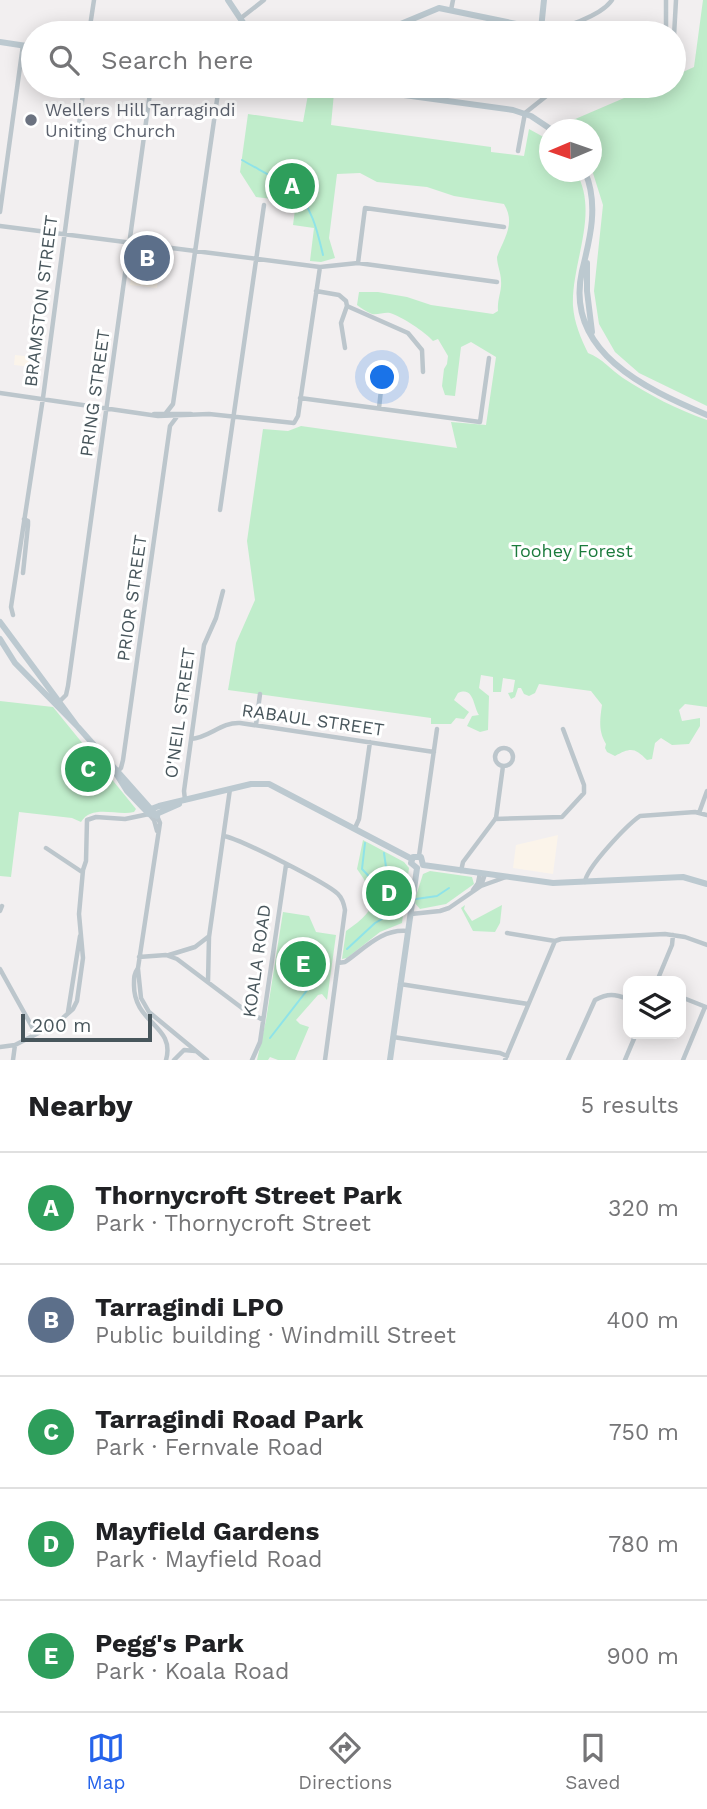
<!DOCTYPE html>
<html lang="en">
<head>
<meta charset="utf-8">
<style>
  body { margin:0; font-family:"Work Sans",sans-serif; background:#f6f6f6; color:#202124 }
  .controls { position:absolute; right:21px; bottom:21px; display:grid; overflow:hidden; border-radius:14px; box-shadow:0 4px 18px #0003 }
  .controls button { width:63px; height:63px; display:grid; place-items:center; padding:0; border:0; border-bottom:2px solid #e0e0e0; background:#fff; color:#202124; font:35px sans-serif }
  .compass { position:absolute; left:539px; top:119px; width:63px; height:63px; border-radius:50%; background:#fff; box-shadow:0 4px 18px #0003; rotate:268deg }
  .scale { position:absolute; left:21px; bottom:18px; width:131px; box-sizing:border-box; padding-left:7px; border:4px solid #48565c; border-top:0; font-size:19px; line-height:24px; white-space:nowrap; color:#48565c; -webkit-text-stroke:5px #fff; paint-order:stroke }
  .you { position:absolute; left:383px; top:378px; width:24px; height:24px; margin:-18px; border:5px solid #fff; border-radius:50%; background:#1a73e8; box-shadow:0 0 0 10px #1a73e833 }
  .badge { display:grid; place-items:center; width:46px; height:46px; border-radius:50%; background:#2563eb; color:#fff; font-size:23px; font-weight:700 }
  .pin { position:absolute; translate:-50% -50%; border:4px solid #fff; box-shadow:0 2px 7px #0006 }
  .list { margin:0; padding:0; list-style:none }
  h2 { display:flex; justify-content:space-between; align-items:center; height:91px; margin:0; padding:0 28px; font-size:30px }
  h2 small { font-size:23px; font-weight:400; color:#757577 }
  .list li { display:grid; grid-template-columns:46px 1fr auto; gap:21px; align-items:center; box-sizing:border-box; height:112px; padding:0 28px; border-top:2px solid #e0e0e0 }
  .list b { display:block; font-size:26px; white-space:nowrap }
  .list p { margin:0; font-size:23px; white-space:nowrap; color:#757577 }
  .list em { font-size:23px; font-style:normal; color:#757577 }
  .icon { flex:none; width:38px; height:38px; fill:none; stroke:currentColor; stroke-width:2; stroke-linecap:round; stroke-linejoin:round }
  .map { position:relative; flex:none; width:707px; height:1060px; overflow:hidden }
  .search { position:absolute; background:#fff; box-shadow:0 4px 18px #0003; left:21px; right:21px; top:21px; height:77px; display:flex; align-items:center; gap:18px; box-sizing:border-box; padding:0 24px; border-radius:38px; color:#757577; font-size:26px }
  .sheet { height:651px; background:#fff }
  nav { display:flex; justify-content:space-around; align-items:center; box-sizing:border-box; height:98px; border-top:2px solid #e0e0e0; background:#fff; font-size:19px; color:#757577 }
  nav a { display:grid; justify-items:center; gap:4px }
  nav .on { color:#2563eb }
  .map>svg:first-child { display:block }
</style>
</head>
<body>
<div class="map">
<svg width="707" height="1060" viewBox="0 0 707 1060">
  <rect width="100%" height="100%" fill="#f2eff0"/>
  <path fill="#fbf4ea" d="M138,254L156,256L155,264L151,267L132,266L135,255Z
    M132,272L158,279L157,288L130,285Z
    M15,355L41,358L40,368L14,365Z
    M558,835L553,874L513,868L516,845Z"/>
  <path fill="#c0edcb" d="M703,0H707V406L639,373L615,352L599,324L594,291L603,205L592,170V130L562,129L559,126L652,86H674V76L694,67Z
    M309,89L334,93L331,125L491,147V152L524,156L529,129L549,140L550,172H576C600,213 571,263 573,306C574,322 581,339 588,353C602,358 611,370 623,378C649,395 678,410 707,420V707L685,704L679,710L682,721L700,718V726L689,744L672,745L661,738L655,743L652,759L647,760C635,748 631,747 615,756L607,752L605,748L606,744C598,731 600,719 602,705L591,691L539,684L535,693L529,696L524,694L521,688H518L515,697L511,699L508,693L513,692L515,680L503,678L501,692H493V677L481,675L479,688L489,696L488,730L480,732L467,726L472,716L479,715C473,706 474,686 458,693L454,700L469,712L464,719L456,718L451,724H431V718L228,690L236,643L255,600L247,541L263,429L288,431L301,426L457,448L451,422L486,425L496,357L471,342L461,347L455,396L445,395L442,386L444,369L447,364L448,356L438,339L433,341C425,332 401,316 390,313C384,312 378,315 372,314C367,312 361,308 357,305L359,292H378L407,297L431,305L493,314L498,311C497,299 502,291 501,281C501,273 497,265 497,257C504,238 516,224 504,204L454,196L427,187L377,182L360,173L337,174L329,238L335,258L321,262L310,261L314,228L293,225L296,202L256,197L240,172L248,114L303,122Z
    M0,701L53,707L136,809L134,812C116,816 92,804 81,822L72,818L19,812L11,877L0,876Z
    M363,840L404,862L409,868L402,923L380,932L347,958L342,959L346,931C378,909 379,900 357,869Z
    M430,871L472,877L474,884L446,904L420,909L414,902L423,874Z
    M465,905L464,909L472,921L502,905L500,923L495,932L473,931L461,908Z
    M283,912L309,916L316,932L336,935L327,1000L322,994L318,995L296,1020L300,1024L309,1027L295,1060H278L270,1057L268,1060H257L266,1020Z"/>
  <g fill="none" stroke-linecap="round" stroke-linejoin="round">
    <path stroke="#8fe3e8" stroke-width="2" d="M242,160C259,170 279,179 294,191C312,205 318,234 323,255
      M365,843L362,869L395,904
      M378,887L387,874L384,853
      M416,899L437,896L449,888
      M347,949L375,923L389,915L395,905L405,901
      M270,1038L329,962"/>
    <path stroke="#bcc6cc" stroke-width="4.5" d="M666,0V33
      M451,10L453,0
      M241,18L264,0
      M541,29C559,32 602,15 612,0
      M89,33L94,0
      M509,33L511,23
      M674,36L676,0
      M417,97L418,86
      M518,151L525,113L559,86
      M0,212L23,45
      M0,226L320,267L358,263L497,282
      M358,263L365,208L504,227
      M316,291L339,295L346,301L347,306L341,323L345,348
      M347,306L408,333L422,350L423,372
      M0,393L158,416L209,414L294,423L298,416L320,267
      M300,398L480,422L489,358
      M379,408L384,363
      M166,413L173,404L219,86
      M154,414H191
      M220,510L264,205
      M23,573L28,525V521L24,519
      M13,615L11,607L43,398L84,86
      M60,701L66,695L68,686L151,86
      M256,725L260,694
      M191,739C209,738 221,722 240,723L434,752
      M495 757a9 9 0 1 1 18 0a9 9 0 1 1-18 0Z
      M117,772L121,768L123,760L170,426L176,418
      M185,800L184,791L204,645L216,618L223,591
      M699,813L707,791
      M157,816L160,823L138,968C134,974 134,977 134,984C133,1024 176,1025 166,1060
      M495,819L562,817L584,793V785L563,729
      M355,828L359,819L370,742
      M224,836C240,839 327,883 338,894C343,899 344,904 345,910L325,1060
      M46,848L82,872
      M419,856L437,729
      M461,871L463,862L496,818L503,766
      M585,882C586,868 627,825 640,816L695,812L707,815
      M481,886L506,877
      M473,890L478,883L480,873
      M0,911L2,906
      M411,914L440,911L449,908L481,886L485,874
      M507,933L555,941L561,939L665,934L685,937L707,945
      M169,955L195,947L208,937
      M139,957L166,955L177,959L242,1008L263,1020
      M338,963L345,962C364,949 382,928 408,931
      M0,969L36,1034
      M138,969L141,998L149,1012L207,1060
      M657,981L672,945L673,935
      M208,982L209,937L230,789
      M400,984L528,1004
      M681,997L706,1007
      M68,1012L80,936
      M393,1037L500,1053L507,1056
      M0,1047L15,1045L56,1024L73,1009L77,1001L83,958L79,914L83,870L86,861L87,820L96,817L125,819L149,814L154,820L157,831
      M13,1060L15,1045
      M174,1060L184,1050L195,1051
      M252,1060L260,1042L286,865
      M505,1060L555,941
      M568,1060L595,1000C608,993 615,994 628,999
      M625,1060L636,1034
      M683,1060L705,1007"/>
    <path stroke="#bcc9d0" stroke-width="6" d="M228,0L250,33
      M379,33L439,8L541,29L544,0
      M0,42L33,47
      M338,86L513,110L531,116L552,130
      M585,172C599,204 590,239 582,271C564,352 646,389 707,415
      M587,263V291L592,332
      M0,622L77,726
      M0,639L15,663L78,727L157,816
      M117,775L127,791L149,814
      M149,814L151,809L159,806L251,784H269L412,859
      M154,815L179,804
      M423,865L553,883L683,877L707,884
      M417,868L411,863L413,857H421L423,865
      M390,1060L417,868"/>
  </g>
  <circle fill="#6b7280" stroke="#fff" stroke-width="2.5" cx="31" cy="120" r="7"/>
  <g text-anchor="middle" stroke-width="6" stroke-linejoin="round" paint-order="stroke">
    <g font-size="18" fill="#5b616d" stroke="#fff" text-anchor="start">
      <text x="45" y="116">Wellers Hill Tarragindi<tspan x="45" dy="21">Uniting Church</tspan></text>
    </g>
    <g font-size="18" fill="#48565c" stroke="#fff">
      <text transform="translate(41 301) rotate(-83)" y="6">BRAMSTON STREET</text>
      <text transform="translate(95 393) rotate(-82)" y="6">PRING STREET</text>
      <text transform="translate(132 598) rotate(-82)" y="6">PRIOR STREET</text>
      <text transform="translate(180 713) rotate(-82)" y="6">O'NEIL STREET</text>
      <text transform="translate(313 720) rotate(8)" y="6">RABAUL STREET</text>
      <text transform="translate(257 961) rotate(-82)" y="6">KOALA ROAD</text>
    </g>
    <g font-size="18" fill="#1c7b3d" stroke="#fff">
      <text x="572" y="557">Toohey Forest</text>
    </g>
  </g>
</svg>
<div class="controls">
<button><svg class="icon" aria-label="layers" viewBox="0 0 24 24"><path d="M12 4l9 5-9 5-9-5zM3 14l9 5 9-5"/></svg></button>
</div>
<svg class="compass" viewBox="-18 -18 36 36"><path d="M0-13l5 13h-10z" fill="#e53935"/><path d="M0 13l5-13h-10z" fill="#757577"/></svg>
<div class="scale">200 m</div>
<div class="you"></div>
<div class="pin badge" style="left:292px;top:186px;background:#2e9e5b">A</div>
<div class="pin badge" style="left:147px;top:258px;background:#5c6f8a">B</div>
<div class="pin badge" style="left:88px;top:769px;background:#2e9e5b">C</div>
<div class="pin badge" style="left:389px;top:893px;background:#2e9e5b">D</div>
<div class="pin badge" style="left:303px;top:964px;background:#2e9e5b">E</div>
<div class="search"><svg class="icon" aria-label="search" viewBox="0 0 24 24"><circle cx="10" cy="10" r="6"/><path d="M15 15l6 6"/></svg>Search here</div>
</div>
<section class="sheet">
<h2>Nearby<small>5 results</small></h2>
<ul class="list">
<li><span class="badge" style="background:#2e9e5b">A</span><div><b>Thornycroft Street Park</b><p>Park · Thornycroft Street</p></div><em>320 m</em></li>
<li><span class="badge" style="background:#5c6f8a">B</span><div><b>Tarragindi LPO</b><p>Public building · Windmill Street</p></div><em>400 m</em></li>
<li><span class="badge" style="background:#2e9e5b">C</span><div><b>Tarragindi Road Park</b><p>Park · Fernvale Road</p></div><em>750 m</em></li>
<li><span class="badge" style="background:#2e9e5b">D</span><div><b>Mayfield Gardens</b><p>Park · Mayfield Road</p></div><em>780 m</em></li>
<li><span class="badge" style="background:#2e9e5b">E</span><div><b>Pegg's Park</b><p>Park · Koala Road</p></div><em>900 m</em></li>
</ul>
</section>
<nav>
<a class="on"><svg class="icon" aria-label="map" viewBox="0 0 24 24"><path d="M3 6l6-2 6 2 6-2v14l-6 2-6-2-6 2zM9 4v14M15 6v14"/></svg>Map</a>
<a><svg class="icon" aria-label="directions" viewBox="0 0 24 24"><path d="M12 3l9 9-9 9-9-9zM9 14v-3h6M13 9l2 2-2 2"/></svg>Directions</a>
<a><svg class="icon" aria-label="saved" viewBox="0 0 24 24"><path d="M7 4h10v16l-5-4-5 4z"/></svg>Saved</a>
</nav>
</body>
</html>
